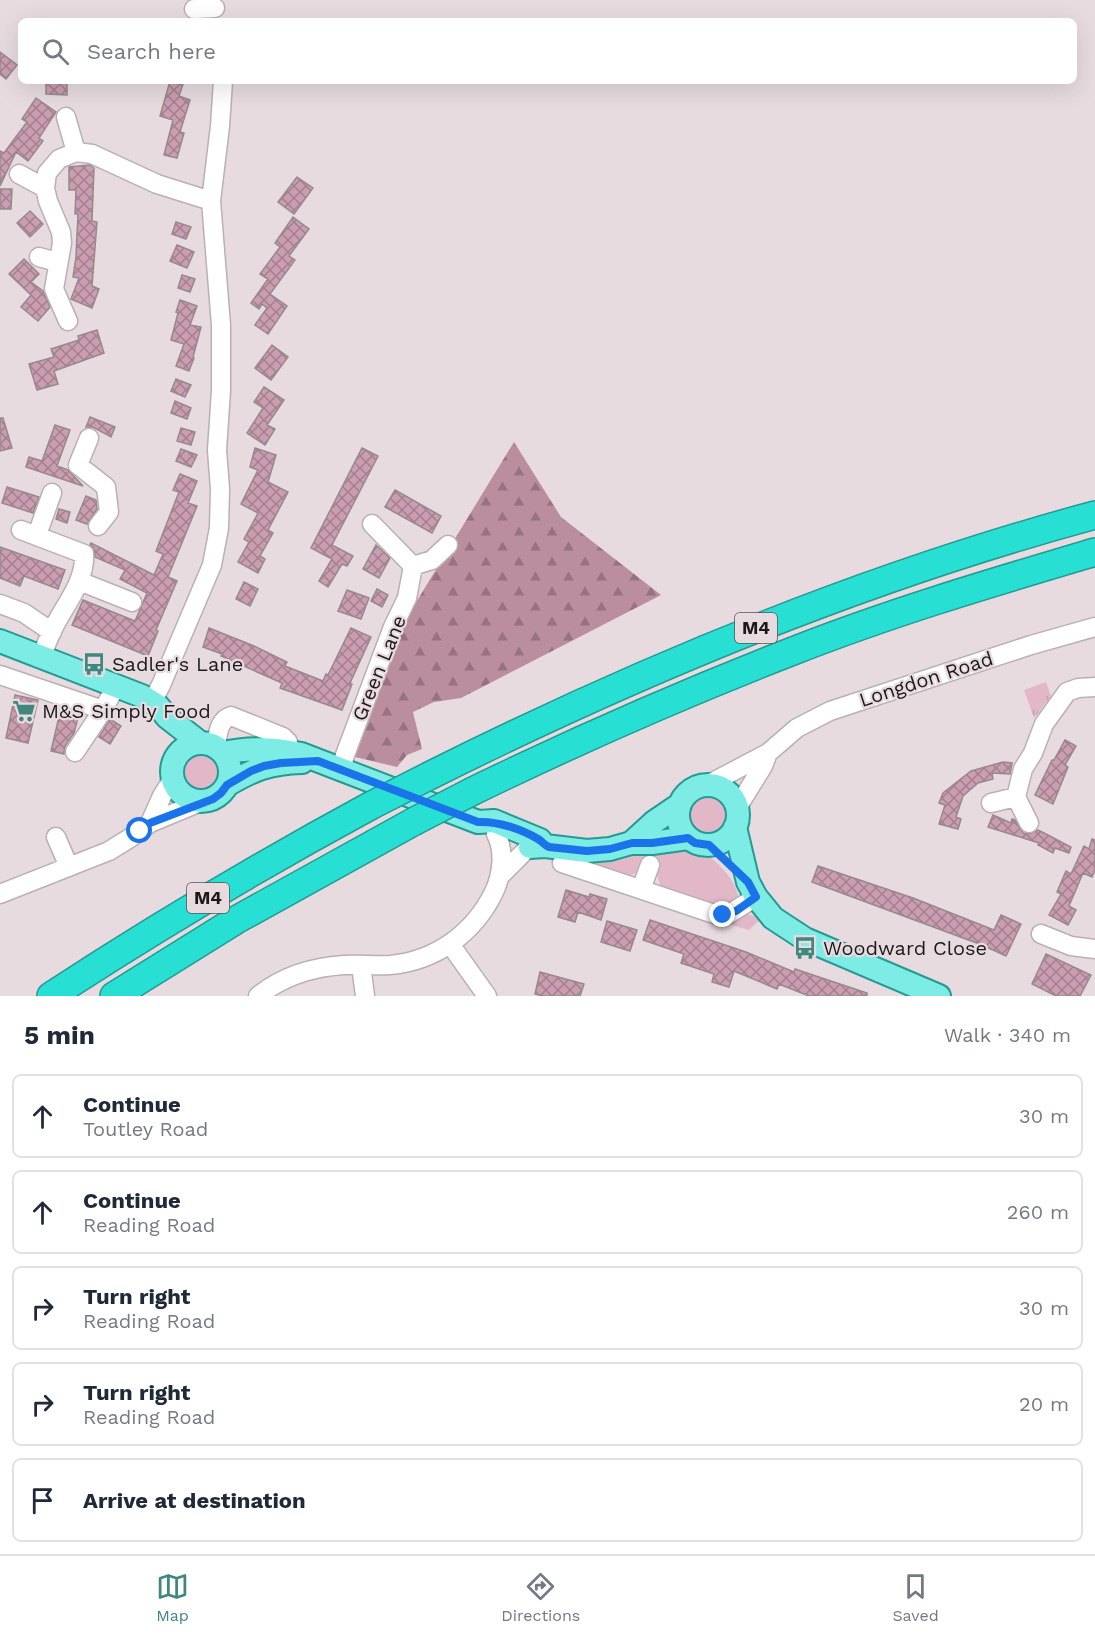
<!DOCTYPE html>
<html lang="en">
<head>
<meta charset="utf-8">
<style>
  body { margin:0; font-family:"Work Sans",sans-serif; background:#f2f2f3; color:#1f2937 }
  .stop { position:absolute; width:18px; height:18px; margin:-14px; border:4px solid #1a73e8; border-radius:50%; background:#fff }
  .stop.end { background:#1a73e8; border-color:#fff; box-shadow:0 2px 6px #0008 }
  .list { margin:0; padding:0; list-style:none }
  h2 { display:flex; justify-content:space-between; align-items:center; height:78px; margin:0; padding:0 24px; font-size:26px }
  h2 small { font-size:20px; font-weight:400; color:#747a83 }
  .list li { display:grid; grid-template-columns:39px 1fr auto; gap:18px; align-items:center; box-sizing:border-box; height:84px; margin:0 12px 12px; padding:0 12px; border:2px solid #e0e1e3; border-radius:9px }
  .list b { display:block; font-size:22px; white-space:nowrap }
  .list p { margin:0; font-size:20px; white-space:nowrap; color:#747a83 }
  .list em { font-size:20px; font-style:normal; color:#747a83 }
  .icon { flex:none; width:33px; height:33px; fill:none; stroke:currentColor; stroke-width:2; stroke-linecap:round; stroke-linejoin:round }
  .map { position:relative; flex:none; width:1095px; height:996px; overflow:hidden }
  .search { position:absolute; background:#fff; box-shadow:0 6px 24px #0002; left:18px; right:18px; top:18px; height:66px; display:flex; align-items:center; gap:15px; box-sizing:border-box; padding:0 21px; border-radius:9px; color:#747a83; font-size:22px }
  .sheet { height:558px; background:#fff }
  nav { display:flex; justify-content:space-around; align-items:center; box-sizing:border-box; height:84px; border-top:2px solid #e0e1e3; background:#fff; font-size:16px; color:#747a83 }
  nav a { display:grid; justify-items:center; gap:3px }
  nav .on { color:#408780 }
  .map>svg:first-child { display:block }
</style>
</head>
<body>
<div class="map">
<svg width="1095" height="996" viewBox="0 0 1095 996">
  <defs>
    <pattern id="forest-firs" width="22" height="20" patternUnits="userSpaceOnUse" patternTransform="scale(1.5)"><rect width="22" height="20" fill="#ba8d9f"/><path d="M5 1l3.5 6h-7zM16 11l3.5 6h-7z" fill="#977281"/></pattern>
    <pattern id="park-tufts" width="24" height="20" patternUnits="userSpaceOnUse" patternTransform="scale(1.5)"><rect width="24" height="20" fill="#e2b8c9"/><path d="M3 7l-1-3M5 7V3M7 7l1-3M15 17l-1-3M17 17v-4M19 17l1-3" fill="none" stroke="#c19eac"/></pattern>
    <pattern id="building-cross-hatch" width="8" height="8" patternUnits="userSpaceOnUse" patternTransform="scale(1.5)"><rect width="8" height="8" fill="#cb9db0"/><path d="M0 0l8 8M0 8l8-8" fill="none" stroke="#a47f8e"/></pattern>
  </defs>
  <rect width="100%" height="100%" fill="#e7dbdf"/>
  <path fill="#e2b8c9" d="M184 772a19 19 0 1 1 38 0a19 19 0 1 1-38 0Z
    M687 814a21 21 0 1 1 42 0a21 21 0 1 1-42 0Z
    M680,848C689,850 700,852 708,856C721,864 741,887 738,902L722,911L668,891L660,885L655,868L626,876L567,866L553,862V859L584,863L603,862L619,860L658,849Z
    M744,914L755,916L760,920L749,930L728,924V921Z"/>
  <path fill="url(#forest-firs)" d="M514,442L561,517L661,595L461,698L434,702L413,712L422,749L407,755L397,767L355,757L407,617Z"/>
  <path fill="url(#park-tufts)" d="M1046,682L1051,696L1034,718L1024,690Z"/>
  <path fill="url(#building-cross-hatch)" stroke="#948a8e" stroke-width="1.5" d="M0,52L17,65L6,79L0,74Z
    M46,81H67V95L46,94Z
    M170,81H184L179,96L190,100L180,132L184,133L177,158L164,155L173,120L160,116Z
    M36,98L56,112L39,138L43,141L28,161L16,152L0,186V151L4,153L27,122L22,119Z
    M90,165L94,168L92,221L97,222L92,286L99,289L92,308L71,299L79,278L73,277L76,257L78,214H75L76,190H69V167Z
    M297,177L313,188L294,214L278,202Z
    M0,189H12L11,209H0Z
    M30,211L43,224L30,237L17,223Z
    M293,217L309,229L289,256L295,260L270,294L287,306L268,334L255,325L267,308L262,304L259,309L251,303L268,279L260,274L280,247L275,243Z
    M176,222L191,227L186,239L172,234Z
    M177,245L194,252L187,268L170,261Z
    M24,259L39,274L31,282L43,291L50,307L38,321L21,307L31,295L9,274Z
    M182,275L195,279L190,292L178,288Z
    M180,300L197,306L190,325L201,327L193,357L194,358L189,371L176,366L184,344L171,340L178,313L176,312Z
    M97,330L104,353L54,371L58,384L37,390L29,364L54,357L51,349L79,340L78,336Z
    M272,345L288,357L271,380L255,368Z
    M176,379L191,385L185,397L171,391Z
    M264,387L284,400L267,425L275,429L265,445L247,433L263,408L254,402Z
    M175,401L191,408L187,419L171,413Z
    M90,417L115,427L111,437L93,427H86Z
    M0,418H3L12,448L0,451Z
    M55,425L70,430L57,466L68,470L83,486L26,467L29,457L42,461Z
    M181,428L195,432L191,445L177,441Z
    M255,448L276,455L268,482L288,492L268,530L273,533L260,556L265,559L258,573L238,562L249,542L244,539L258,513L241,504L258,470L250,467Z
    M362,448L378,456L332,545L353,556L347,566L342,564L328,587L319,581L332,559L311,548Z
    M181,449L197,455L191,467L176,461Z
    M180,474L197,481L188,503L197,506L168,577L177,581L156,630L158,631L148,656L72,625L83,600L135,621L147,593L120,579L125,570L95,557L94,548L90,545L91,543L154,575L163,554L156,551L179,492L173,490Z
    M7,487L39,497L33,513L2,503Z
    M395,490L441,516L432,533L385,507Z
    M86,496L96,500L97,509L87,524L76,520Z
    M59,509L70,512L67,523L56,519Z
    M376,545L390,558L379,578L363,569Z
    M0,547L65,570L58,589L24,576L20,586L0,578Z
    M244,582L258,589L250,606L236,599Z
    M377,589L388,595L382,607L371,601Z
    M347,590L369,598L361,619L338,611Z
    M209,628L254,646L287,662L285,666L323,681L326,674L328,675L351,628L371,637L350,683L352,684L342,710L280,688L282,683L221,656L222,654L203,647Z
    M15,695L38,700L28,743L6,738Z
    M61,708L79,714L74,733L65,746L64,754L51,751Z
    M110,719L121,726L110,744L99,737Z
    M1065,740L1076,746L1065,765L1068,767L1053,804L1035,795L1052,760H1054Z
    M1003,762L1012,763L1010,774L992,773L993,779L978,783L963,796L956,817L961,819L958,829L939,824L945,805L939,803L943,793L971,771Z
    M993,815L1011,823L1012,819L1015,820L1023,833L1029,834L1038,830L1044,833L1071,847L1069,853L1055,848L1053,853L1038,845L1039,843L988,827Z
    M1092,839L1095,840V870L1092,877L1083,873L1069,906L1076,910L1068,925L1049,915L1061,894L1057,892L1066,871L1071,874L1084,846L1089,849Z
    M818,866L913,898L994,930L1001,915L1021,924L1006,956L982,945L812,882Z
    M566,890L589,897L590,894L607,899L601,920L578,912L575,922L558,917Z
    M650,920L746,952L794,972L795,969L867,993V996H809L779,984L777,989L734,971L729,987L712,982L714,974L681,963L684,954L643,940Z
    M607,921L637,930L630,951L601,942Z
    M1046,954L1091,975L1080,996H1056L1032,984Z
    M540,972L584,984L580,996H543L535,994Z"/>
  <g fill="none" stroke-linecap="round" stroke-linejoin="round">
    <g stroke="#bab0b4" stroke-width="21">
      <path id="minor" d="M194,9L215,8
        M66,117L76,152
        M19,174L45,188
        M39,257L57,262
        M68,321L54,289L62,243L61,232L48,201L45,188L47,173L59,159L76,152L92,154L157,184L211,201
        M89,438L78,465L106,487L109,512L98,526
        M372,524L413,566
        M21,530L84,554C86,582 63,607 52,631C48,639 45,648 41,657
        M37,535L52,493
        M413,566L432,560L448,545
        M79,581L132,602
        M0,604L24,613L52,632
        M0,675L103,710
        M152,702L161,685L212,565L219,528L220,489L217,450L221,391V325L211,201L220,126L223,81
        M216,746C218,735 218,720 231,716L283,737L288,742L289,752
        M75,752L103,710L116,686
        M341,770L345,755L393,627L407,598L413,566
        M709,784L768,753L797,728L830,711L1031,645L1095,627
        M991,803L1016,797
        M737,808L763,766L768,753
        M150,823L162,796L172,780
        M1029,823L1016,797L1023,769L1033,753L1044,724L1067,692L1078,688L1095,687
        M56,837L69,867
        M562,863L717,915L729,914L756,897
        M501,875L529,847
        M641,889L650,865
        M0,894L109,851L130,838L150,823L203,801
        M1041,934L1071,946L1095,949
        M450,944L487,996
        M361,965L365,996
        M258,996C283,976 312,967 344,965C359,964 374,966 390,965C436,961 474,933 494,892C502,875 505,851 496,834"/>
    </g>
    <g stroke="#249a93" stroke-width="26">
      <path id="major" d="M0,641L142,696L158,706L167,717L199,742
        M172 772a29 29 0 1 1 58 0a29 29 0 1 1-58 0Z
        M223,753C250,747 274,748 301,754L478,822L494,821L540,840L545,846
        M678 815a30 30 0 1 1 60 0a30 30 0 1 1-60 0Z
        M227,785C254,769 270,763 302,762
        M735,827L748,882L756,897L773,918L805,939L939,996
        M631,843L654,822L679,805
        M530,847L545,846L587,851L610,849L631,843H652L688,838"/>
    </g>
    <g stroke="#249a93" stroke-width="30">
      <path id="highway" d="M431,775C643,669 865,577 1095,515
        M473,791C578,740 685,693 793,651C892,612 994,582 1095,552
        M51,996C155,928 261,865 370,806
        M114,996L236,920L413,822"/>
    </g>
    <use href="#minor" stroke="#fff" stroke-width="18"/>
    <use href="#major" stroke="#7dece5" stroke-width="22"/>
    <use href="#highway" stroke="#27e0d3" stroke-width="27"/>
    <g stroke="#249a93" stroke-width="30" stroke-linecap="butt">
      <path id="highway-bridge" d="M370,806L431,775
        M413,822L473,791"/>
    </g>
    <use href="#highway-bridge" stroke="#27e0d3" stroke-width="27"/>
  </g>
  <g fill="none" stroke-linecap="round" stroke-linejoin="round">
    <path stroke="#1a73e8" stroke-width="8" d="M140,831L150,823L213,799L221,793L227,785L251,771L264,766L281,763L318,761L478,822C498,821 521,829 538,839C543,842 544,845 549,847L587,851L610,849L632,843H652L688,838L695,843L709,845L748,882L756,897L736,911L723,915"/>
  </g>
  <defs>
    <g id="bus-bare" transform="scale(1.8)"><path d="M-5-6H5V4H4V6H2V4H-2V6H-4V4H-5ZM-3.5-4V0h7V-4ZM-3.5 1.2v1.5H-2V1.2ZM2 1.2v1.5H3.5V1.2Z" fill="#408780" stroke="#e7dbdf" stroke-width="2.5" paint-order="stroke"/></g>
    <g id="supermarket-bare" transform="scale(1.8)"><path d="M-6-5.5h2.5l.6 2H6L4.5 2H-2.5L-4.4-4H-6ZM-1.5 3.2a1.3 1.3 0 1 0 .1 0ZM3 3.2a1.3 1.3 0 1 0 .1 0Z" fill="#408780" stroke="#e7dbdf" stroke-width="2.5" paint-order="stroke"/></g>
  </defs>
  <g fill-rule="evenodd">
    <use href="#bus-bare" x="94" y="664"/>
    <use href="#supermarket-bare" x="24" y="711"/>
    <use href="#bus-bare" x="805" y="948"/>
  </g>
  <g text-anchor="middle" stroke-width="4.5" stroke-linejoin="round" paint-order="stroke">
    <g fill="#e7dbdf" stroke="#5a5356" stroke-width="1.5">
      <rect x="735" y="613" width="42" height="30" rx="4.5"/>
      <rect x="187" y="883" width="42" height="30" rx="4.5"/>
    </g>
    <g font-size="18" font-weight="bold" fill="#1d191b">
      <text x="756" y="634">M4</text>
      <text x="208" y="904">M4</text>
    </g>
    <g font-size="20" fill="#1d191b" stroke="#e7dbdf" text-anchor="start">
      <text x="112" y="671">Sadler's Lane</text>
      <text x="42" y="718">M&amp;S Simply Food</text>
      <text x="823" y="955">Woodward Close</text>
    </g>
    <g font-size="20" fill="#1d191b" stroke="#e7dbdf">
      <text transform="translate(379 668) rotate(-68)" y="7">Green Lane</text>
      <text transform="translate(926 679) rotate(-18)" y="7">Longdon Road</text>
    </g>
  </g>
</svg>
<div class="stop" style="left:140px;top:831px"></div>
<div class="stop end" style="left:723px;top:915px"></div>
<div class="search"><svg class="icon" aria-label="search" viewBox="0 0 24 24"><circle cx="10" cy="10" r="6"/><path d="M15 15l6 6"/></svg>Search here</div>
</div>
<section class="sheet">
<h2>5 min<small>Walk · 340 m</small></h2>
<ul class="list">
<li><svg class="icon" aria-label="ahead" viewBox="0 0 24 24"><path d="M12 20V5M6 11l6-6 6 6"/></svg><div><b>Continue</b><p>Toutley Road</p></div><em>30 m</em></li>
<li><svg class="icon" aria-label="ahead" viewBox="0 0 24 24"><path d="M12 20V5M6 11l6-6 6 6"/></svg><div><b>Continue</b><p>Reading Road</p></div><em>260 m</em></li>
<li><svg class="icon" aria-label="right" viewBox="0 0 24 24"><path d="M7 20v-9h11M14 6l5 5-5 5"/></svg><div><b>Turn right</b><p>Reading Road</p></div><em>30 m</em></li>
<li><svg class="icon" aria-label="right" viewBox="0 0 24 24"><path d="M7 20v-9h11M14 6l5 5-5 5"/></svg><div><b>Turn right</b><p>Reading Road</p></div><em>20 m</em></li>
<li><svg class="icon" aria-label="arrive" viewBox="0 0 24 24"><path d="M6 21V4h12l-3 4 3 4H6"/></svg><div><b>Arrive at destination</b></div></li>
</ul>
</section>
<nav>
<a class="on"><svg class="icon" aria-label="map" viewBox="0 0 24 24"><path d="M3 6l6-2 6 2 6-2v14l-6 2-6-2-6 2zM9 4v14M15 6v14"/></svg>Map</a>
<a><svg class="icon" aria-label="directions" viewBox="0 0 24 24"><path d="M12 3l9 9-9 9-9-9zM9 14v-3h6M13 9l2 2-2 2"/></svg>Directions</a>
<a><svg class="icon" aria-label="saved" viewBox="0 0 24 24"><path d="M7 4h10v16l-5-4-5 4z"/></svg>Saved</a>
</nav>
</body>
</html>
